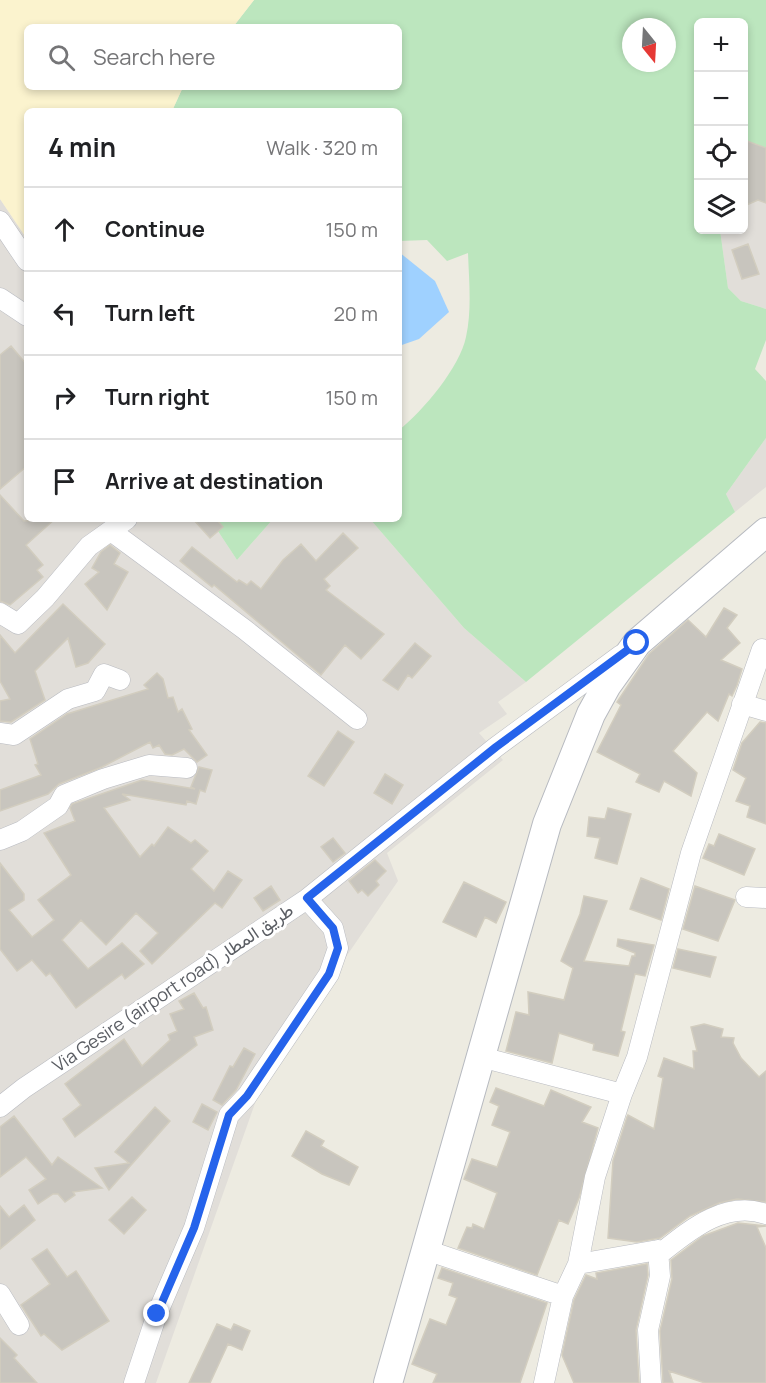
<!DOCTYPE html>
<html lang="en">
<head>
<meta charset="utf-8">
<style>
  body { margin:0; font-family:Manrope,Vazirmatn,sans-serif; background:#f6f6f6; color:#202124 }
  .controls { position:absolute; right:18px; top:18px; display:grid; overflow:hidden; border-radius:9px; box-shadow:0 3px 9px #0003 }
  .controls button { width:54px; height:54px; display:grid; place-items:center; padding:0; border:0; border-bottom:2px solid #e0e0e0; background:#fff; color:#202124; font:30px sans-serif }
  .compass { position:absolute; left:622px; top:18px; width:54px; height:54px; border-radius:50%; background:#fff; box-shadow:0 3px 9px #0003; rotate:162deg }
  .stop { position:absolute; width:18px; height:18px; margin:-14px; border:4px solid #2563eb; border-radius:50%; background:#fff }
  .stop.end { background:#2563eb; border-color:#fff; box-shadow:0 2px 6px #0008 }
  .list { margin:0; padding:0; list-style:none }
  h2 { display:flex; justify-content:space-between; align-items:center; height:78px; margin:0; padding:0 24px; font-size:26px }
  h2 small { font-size:20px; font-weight:400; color:#757577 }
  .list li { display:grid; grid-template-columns:39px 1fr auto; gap:18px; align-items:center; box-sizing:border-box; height:84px; padding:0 24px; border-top:2px solid #e0e0e0 }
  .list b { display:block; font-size:22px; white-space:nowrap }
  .list em { font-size:20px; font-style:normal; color:#757577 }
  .icon { flex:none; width:33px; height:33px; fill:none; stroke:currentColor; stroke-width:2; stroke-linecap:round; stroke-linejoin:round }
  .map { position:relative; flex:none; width:766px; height:1383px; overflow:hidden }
  .search { position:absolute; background:#fff; box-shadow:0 3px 9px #0003; left:24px; top:24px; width:378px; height:66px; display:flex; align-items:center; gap:15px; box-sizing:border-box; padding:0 21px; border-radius:9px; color:#757577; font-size:22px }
  .panel { position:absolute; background:#fff; box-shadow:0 3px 9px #0003; left:24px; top:108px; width:378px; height:414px; border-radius:9px }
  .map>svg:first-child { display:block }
</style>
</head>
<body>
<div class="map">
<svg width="766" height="1383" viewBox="0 0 766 1383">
  <rect width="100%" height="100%" fill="#edebe1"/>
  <path fill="#e1ded9" d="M744,139L766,150V309L741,301L728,288L720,230H744Z
    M0,199L27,239V519H210L237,560L273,519H370L464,628L526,682L498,702L507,714L479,733L503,760L387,853L398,881L265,1075L156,1383H0Z
    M766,438V487L735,512L726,494Z"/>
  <path fill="#bce6be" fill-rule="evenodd" d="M254,0H766V150L744,139V22H698V230H720L728,288L741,301L766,309V340L755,369L766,381V438L726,494L735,512L526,682L464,628L370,519H399V430C423,411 460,367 466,337C472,310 469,280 468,253L447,261L427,240L399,241V111H172L183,87H399V27H233ZM631,27H667V63H631Z
    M210,519H273L237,560Z"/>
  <path fill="#fbf3ce" d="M0,0H254L233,27H27V87H183L172,111H27V239L0,199Z"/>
  <path fill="#9fd1ff" d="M399,252L435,281L449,312L419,339L399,346Z"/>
  <path fill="#c8c5be" stroke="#d2cdbf" stroke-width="1.5" d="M744,140L766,148V203L758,200L744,206Z
    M748,244L759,274L742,279L732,250Z
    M11,346L27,365V466L0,489V355Z
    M0,495L24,521L55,519L26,545L43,565L37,570L43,577L10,605L0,601Z
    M193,519H216L223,527L210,538Z
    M343,533L358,548L324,579L330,586L326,590L384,634L361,659L345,645L321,675L214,585L212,587L180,561L192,547L237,582L239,580L247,585L251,581L261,589L283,560L301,544L316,561Z
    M110,545L120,553L114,564L128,572L107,610L85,584L99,572L92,568L101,552Z
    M63,604L105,644L88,663L76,667L68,638L35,671L45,700L11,722L0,721V701L10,699L0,681V635L15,653Z
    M724,608L737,615L727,628L740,643L721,660L742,669L737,685L732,696L729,694L718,721L707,712L673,751L697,773L691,796L664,781L659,792L636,782L640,774L597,752L621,705L617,702L649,654L688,620L706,637Z
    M415,643L431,656L412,678L408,675L398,690L383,680Z
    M157,673L163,679L168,698L173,697L178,712L182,709L192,729L189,730L207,755L197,762L184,749L172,755L165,754L159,745L153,748L150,742L102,767L59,784L48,794L0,811V790L41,775L35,765L38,764L30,739L67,714L148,689L144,685Z
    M760,722L766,723V824L747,817L750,806L736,801L746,778L733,770L742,743Z
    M338,731L354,742L324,786L308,776Z
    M199,767L212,770L205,792L200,790L196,804L187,801L186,805L122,794L130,800L104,808L140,857L152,844L154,846L168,827L191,843L195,840L208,851L191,869L214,891L228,871L242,880L222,908L215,903L152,964L140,951L158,933L136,913L106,945L81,920L62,940L88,969L122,943L144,964L125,979L122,974L76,1008L50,973L46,976L32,960L17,971L0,949V863L24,894V900L9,910L32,937L54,920L38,900L71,875L44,833L75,821L70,808L72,804L142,780L195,789L191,787Z
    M385,774L403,785L392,804L374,793Z
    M608,808L631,814L617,864L595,858L600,838L587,836L589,817L605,819Z
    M719,834L755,849L744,875L703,858L709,844L714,846Z
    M333,838L345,853L333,862L321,847Z
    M375,860L386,871L376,881L379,885L368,896L362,890L358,893L349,881Z
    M641,878L669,889L661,920L630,909Z
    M464,882L506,902L496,923L485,917L476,937L443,922Z
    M271,886L280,900L263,911L254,898Z
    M695,886L735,900L718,941L683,929Z
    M584,896L607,901L584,961L629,966L632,956H635V953L617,946L618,939L654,945L645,976L635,974L621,1031L625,1032L618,1056L593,1050L594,1044L559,1033L552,1063L506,1051L516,1012L529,1015L528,992L564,1000L573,968L561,961L580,914Z
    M678,949L716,957L710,977L673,968Z
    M194,993L203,1008L206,1007L213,1030L194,1037L197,1045L75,1137L63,1119L81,1105L65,1084L124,1039L142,1066L170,1040L168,1035L177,1031L170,1014L184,1009L179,1001Z
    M704,1024L723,1029L721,1037L734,1038L733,1043L741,1058L759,1077L766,1071V1202L737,1199L719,1203L690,1216L660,1238L637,1242L608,1238L613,1161L627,1117L628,1115L654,1129L663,1078L658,1076L664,1058L694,1069L693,1051H697L691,1027Z
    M244,1048L255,1054L236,1090L222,1105L213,1100L230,1066L233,1067Z
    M496,1088L544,1106L551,1090L591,1107L582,1122L598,1128L579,1198L568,1224L559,1220L537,1275L458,1248L467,1227L472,1228L473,1224L484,1229L497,1193L464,1179L472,1159L497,1167L510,1132L492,1125L499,1106L490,1102Z
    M202,1104L217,1112L208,1130L193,1122Z
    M155,1107L170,1121L109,1190L95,1168L129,1163L115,1152Z
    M14,1116L52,1165L58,1157L102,1188L73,1192L75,1195L65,1202L58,1194H53L38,1204L29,1190L46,1179L26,1157L0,1177V1127Z
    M306,1131L324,1141L321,1146L358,1167L349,1185L322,1174L292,1156Z
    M132,1197L146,1210L124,1234L109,1220Z
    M24,1205L35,1220L0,1249V1206L9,1217Z
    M738,1223L766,1226L757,1227L766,1248V1383H705L669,1371L673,1383H663L660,1331L672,1279L671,1260L703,1236Z
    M47,1249L67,1277L76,1271L109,1321L62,1350L44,1334L41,1336L21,1305L50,1284L32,1259Z
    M647,1264L648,1275L636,1330L639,1383H574L562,1355L574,1300L586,1275L597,1279L596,1273Z
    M442,1268L547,1303L520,1383H433L437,1374L412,1364L430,1319L446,1325L457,1298L449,1295L453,1283L438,1278Z
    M217,1324L231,1330L234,1324L250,1331L242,1350L228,1344L210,1383H189Z
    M0,1338L17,1355L14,1358L37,1383H0Z"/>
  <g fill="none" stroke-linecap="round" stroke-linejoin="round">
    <g stroke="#b9bbc1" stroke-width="21">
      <path id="street" d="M0,221L27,261
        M0,298L27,316
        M111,531L244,629L357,719
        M0,613L18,624L45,598L89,546L127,519
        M742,704L766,711
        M0,733L14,735L68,699L95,691L104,674L120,680
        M0,840L22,831L58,806L64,795L103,779L149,765L187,768
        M746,897L766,898
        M481,1057L622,1094
        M0,1107L24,1088L307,899L496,747L621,655
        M426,1250L563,1296
        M658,1250L662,1252C691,1229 726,1200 766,1214
        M578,1264L658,1250L660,1276L648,1330L651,1383
        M0,1294L19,1325
        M134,1383L157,1314L194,1228L229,1115L247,1096L329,974L338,948L333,928L307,899
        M544,1383L563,1296L578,1264L595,1177L622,1094L637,1057L691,853L762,649"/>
    </g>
    <g stroke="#b7bac0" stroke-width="30">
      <path id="secondary" d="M388,1383L547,824L591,714L607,685L637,643L766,532"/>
    </g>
    <use href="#street" stroke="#fff" stroke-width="20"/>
    <use href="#secondary" stroke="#fff" stroke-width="28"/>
  </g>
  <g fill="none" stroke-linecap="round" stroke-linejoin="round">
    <path stroke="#2563eb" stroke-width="8" d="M157,1314L194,1228L229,1115L247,1096L329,974L338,948L333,928L307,898L496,747L637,643"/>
  </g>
  <g text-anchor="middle" stroke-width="6" stroke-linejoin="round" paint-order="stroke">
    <g font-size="18" fill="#5a5d63" stroke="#fff">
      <text transform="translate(173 988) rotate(-34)" y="6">Via Gesire (airport road) طريق المطار</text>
    </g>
  </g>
</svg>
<div class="controls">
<button>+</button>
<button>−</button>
<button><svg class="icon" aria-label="locate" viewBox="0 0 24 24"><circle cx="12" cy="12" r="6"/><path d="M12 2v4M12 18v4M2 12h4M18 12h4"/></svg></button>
<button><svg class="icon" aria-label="layers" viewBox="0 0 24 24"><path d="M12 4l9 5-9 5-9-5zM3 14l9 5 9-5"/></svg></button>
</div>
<svg class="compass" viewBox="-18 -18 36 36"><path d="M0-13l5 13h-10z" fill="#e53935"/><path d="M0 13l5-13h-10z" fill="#757577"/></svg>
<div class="stop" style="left:637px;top:643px"></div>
<div class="stop end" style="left:157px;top:1314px"></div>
<div class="search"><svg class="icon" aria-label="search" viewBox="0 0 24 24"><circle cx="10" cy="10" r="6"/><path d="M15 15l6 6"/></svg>Search here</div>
<section class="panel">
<h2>4 min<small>Walk · 320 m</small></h2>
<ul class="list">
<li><svg class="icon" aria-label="ahead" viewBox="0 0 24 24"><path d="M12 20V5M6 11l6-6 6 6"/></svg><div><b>Continue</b></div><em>150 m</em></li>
<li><svg class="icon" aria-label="left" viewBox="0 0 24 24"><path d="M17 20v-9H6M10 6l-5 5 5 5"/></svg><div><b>Turn left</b></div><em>20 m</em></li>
<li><svg class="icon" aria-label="right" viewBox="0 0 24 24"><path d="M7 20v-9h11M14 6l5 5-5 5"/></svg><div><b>Turn right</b></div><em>150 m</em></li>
<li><svg class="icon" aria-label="arrive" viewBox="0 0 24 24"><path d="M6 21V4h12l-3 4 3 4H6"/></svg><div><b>Arrive at destination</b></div></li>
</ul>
</section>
</div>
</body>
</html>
